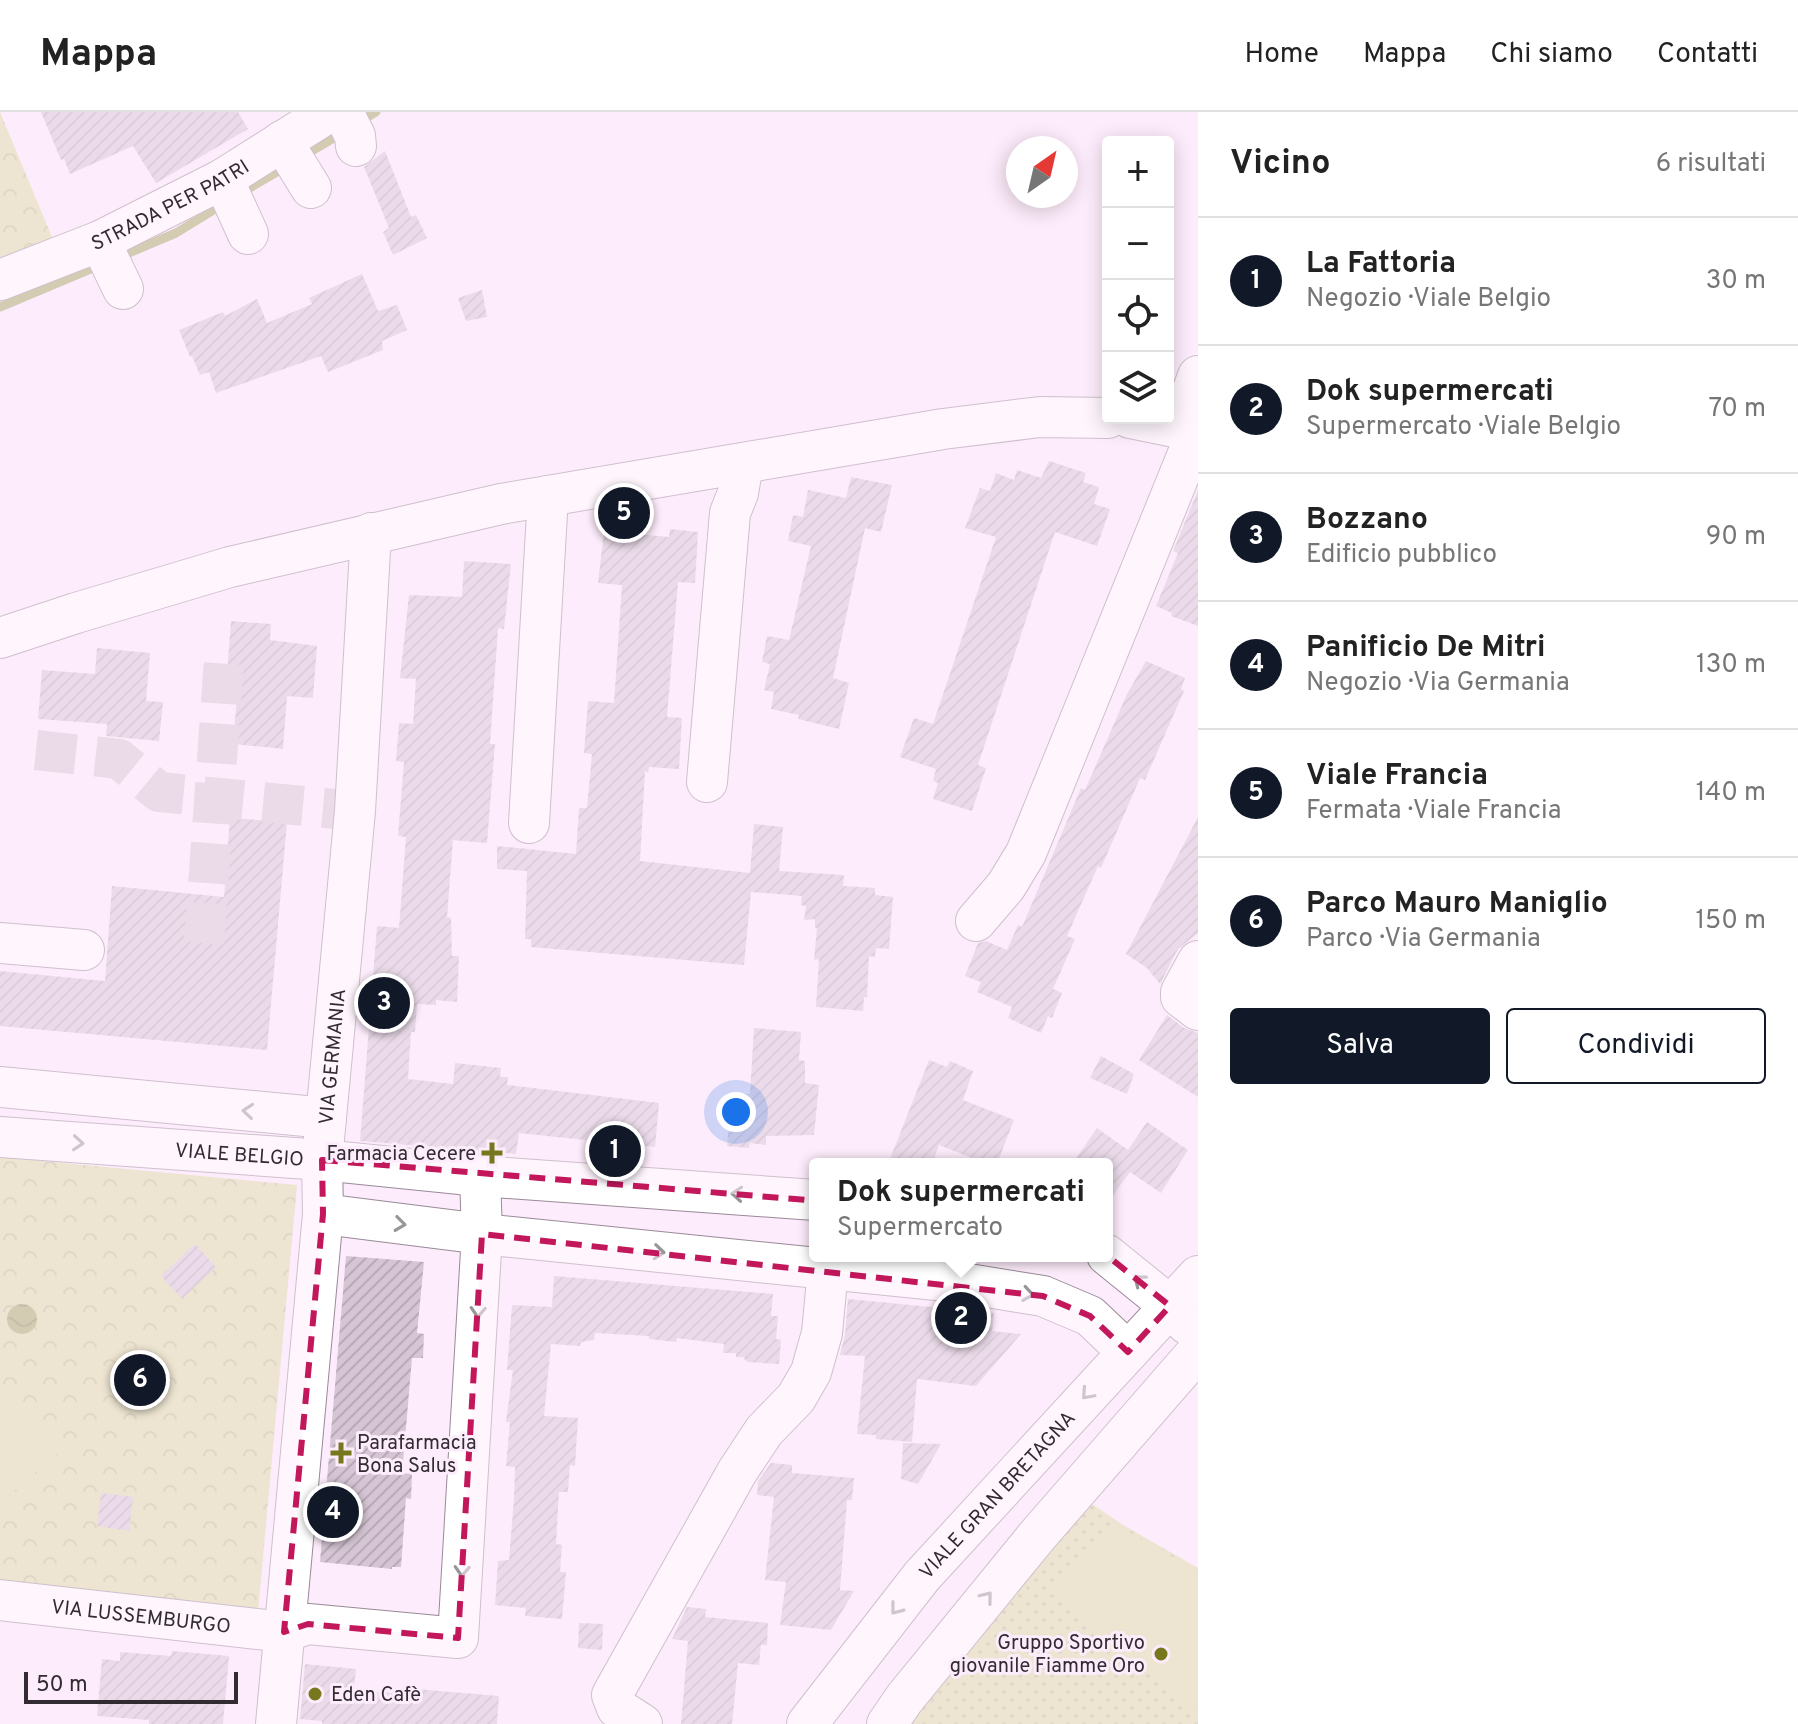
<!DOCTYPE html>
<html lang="it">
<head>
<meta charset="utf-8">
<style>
  body { margin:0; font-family:Overpass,sans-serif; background:#f2f2f2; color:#222 }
  .controls { position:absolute; right:24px; top:24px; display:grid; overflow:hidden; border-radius:8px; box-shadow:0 4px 20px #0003 }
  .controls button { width:72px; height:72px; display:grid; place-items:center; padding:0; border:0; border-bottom:2px solid #e0e0e0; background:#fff; color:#222; font:40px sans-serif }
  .compass { position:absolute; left:1006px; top:24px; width:72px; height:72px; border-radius:50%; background:#fff; box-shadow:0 4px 20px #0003; rotate:34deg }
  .scale { position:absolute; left:24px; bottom:20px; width:214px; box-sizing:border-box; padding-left:8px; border:4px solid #322c32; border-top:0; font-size:22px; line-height:28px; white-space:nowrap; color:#322c32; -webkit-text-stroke:6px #fdecfb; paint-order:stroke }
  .you { position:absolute; left:736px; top:1000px; width:28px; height:28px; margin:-20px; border:6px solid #fff; border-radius:50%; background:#1a73e8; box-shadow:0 0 0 12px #1a73e833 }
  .badge { display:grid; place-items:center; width:52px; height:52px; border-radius:50%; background:#111827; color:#fff; font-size:26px; font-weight:700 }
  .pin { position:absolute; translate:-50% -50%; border:4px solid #fff; box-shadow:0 2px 8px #0006 }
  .popup { position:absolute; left:809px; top:1046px; width:304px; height:104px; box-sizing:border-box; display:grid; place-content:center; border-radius:8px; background:#fff; filter:drop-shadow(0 2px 6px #0005); font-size:26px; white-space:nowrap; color:#767676 }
  .popup b { font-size:30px; color:#222 }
  .popup::after { content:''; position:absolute; left:50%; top:100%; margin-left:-16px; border:16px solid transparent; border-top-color:#fff }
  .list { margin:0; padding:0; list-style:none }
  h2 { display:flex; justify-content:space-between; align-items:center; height:104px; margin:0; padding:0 32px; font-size:34px }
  h2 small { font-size:26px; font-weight:400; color:#767676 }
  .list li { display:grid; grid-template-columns:52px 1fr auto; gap:24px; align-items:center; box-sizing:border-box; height:128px; padding:0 32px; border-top:2px solid #e0e0e0 }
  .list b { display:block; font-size:30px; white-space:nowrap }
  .list p { margin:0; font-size:26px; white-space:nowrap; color:#767676 }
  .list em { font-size:26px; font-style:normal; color:#767676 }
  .actions { display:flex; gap:16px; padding:24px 32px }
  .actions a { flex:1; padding:18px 0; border:2px solid #111827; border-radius:8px; text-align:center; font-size:28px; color:#111827 }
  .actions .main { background:#111827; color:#fff }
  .icon { flex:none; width:44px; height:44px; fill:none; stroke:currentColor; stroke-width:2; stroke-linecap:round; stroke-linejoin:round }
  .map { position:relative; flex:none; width:1198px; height:1612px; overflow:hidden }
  header { display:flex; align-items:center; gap:48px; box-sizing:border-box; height:112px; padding:0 40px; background:#fff; border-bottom:2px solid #e0e0e0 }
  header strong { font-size:38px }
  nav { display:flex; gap:44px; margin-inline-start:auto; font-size:28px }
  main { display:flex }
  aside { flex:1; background:#fff }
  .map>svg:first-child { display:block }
</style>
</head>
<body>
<header>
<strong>Mappa</strong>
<nav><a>Home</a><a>Mappa</a><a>Chi siamo</a><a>Contatti</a></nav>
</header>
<main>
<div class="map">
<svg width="1198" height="1612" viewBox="0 0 1198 1612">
  <defs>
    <pattern id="grass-dots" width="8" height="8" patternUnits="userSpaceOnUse" patternTransform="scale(2)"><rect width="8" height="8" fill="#d9db9e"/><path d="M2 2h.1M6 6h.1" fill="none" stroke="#bbbc89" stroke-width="1.8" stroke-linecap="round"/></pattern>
    <pattern id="park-crowns" width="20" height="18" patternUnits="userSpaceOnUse" patternTransform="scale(2)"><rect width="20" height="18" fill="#d9db9e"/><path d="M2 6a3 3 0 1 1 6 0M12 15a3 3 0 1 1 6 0" fill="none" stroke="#bbbc89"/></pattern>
    <pattern id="water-waves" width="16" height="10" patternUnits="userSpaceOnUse" patternTransform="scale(2)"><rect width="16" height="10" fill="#a1a359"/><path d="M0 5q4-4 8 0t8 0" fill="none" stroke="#84854a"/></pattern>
    <pattern id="building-hatch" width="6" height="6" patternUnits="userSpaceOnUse" patternTransform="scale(2)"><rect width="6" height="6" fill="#d6c6d5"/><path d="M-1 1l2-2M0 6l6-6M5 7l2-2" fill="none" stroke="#b8aab7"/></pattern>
  </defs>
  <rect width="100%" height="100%" fill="#fdecfb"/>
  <path fill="url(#grass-dots)" d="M1089,1390L1123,1413L1198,1456V1612H898Z"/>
  <path fill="url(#park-crowns)" d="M0,0L54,130L0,155Z
    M0,1045L297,1073L258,1500L0,1475Z"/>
  <path fill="#d9db9e" d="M11,1288L58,1341L0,1391V1298Z
    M1112,1412L1198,1459V1604L1051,1480Z"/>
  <path fill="url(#water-waves)" d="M7 1207a15 15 0 1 1 30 0a15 15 0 1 1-30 0Z"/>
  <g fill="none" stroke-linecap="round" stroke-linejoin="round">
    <path stroke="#a1a359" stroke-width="9" d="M358,11L376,0
      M303,44L342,21
      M241,81L287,54
      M117,146L176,121L225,91
      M0,195L100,153"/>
  </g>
  <path fill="url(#building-hatch)" d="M41,0H238L248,17L156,71L133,34L70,62L64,47L61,48Z
    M385,39L411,105L416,103L427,126L393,143L383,120L389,116L364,55Z
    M362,162L378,199L397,193L407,218L382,229L383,238L328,260L321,244L216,281L209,260L200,263L192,244L190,245L179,218L223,200L225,204L257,187L267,211L312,192L309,186Z
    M482,178L487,205L466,209L458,186Z
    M1049,349L1086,361L1083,370L1099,375L1094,392L1110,397L1097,434L1055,420L978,653L986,656L972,699L933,687L938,671L933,669L936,657L900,645L914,606L933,612L996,425L965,416L980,376L990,379L996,361L1014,368L1017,358L1041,366Z
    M851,365L892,373L881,420L865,416L833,566L849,571L839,617L798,607L799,603L771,597L774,580L764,578L770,552L762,550L767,524L789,528L811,434L788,429L793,403L803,405L808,378L846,386Z
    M1198,378V514L1171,504L1172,501L1156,494L1178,441L1173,439Z
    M670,417L698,420L695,471L678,470L667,605L682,606L679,657L649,655L648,660L645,659L640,749L750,761L754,712L783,715L779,759L844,763L843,774L875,776V783L893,785L889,837L876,836L875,845L869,844L867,885H864L863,899L816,895L819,847L814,848L817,816H815V807L804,808L806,794L801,793L802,784L751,780L744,853L531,835V827H525L527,759L497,757V734L576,742L579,696H587L592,642L584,641L588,589L614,591L622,473L598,471L604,419L669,425Z
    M464,449L511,452L504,517L498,516L490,632H495L487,731L453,728L447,805L451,806L452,844H459L457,890L436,888V893L417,892L415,920H411L408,967L453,972L455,951L501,956L500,965H508L507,973L659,991L655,1035L636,1033L635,1043L593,1039L594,1029L519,1021L516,1042L360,1029L377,814L399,816L406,725L398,724L404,650L396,649L399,611L413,612L416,567L400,566L409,483L462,485Z
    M231,509L271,512L270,528L317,534L313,586L287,584L283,637L233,632L239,562L227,561Z
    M97,536L150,541L146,589L163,590L159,629L106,624L107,612L38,607L42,558L95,562Z
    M1146,549L1185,566L1181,577L1184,579L1145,668L1140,666L1101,756L1098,754L1067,824L1075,827L1053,877L1062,881L1052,906L1048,904L1041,921L1008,906L1012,895L977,880L981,870L965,864L978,831L986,829L1007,838L1018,813L1022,815L1081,676L1085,678L1127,582Z
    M1198,705V821L1178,837L1160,872L1147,856L1126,842Z
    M230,706L287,710L267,938L0,914V859L105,869L112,774L224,785Z
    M1167,903L1184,916L1198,921V985L1139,948Z
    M754,916L801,920L799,948L805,949V971L819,973L814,1023L766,1024V1033L750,1031L749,1036L727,1034L731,989L741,988V982H750Z
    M1101,944L1134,962L1127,982L1090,966Z
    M929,948L947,955L950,949L973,959L963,988L1014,1008L997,1052H987L939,1033L932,1052H888Z
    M1147,1010L1188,1038L1161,1081L1130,1060L1107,1091V1052H1072L1097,1016L1128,1038Z
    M195,1132L216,1155L182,1187L161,1164Z
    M346,1144L424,1150L417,1221L424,1222L423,1246H412L402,1361L412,1362L411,1387L406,1386L401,1455H392V1457L320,1450Z
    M554,1164L773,1182L771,1204H778L776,1227L781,1228L779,1252L747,1250L743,1245H736V1241H723L724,1232L677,1226L676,1230L649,1227V1224L595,1221L594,1228L581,1230L580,1234L551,1232L544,1304L578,1306L575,1354L570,1353L568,1380H559L556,1432L562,1433L560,1460H566L562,1507L525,1504L526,1496L495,1493L498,1449L509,1448L514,1386L515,1355L506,1354L510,1310H506L513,1258H507L512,1193L552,1195Z
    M848,1187L994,1201L992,1219L1021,1222L976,1274L917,1267L912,1330L876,1327V1323L857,1322L865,1244L840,1243L845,1223Z
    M903,1331L941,1332L918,1372L901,1367Z
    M771,1351L792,1353V1361L854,1366L852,1388H847L840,1478L854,1479L831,1518L780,1513L786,1470L765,1468L774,1385L757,1383L758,1369Z
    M101,1381L133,1385L129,1419L97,1414Z
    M687,1495L706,1497L705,1505L768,1511L767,1533H761L759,1553L738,1551L732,1612H681L688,1529L672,1527Z
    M579,1511L603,1512L602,1538L578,1536Z
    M172,1539L229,1544L223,1612H149V1608L97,1604L102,1547L120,1549V1540L171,1544Z
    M305,1552L356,1557L354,1578L403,1582L404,1576L499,1584L497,1612H322V1609L300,1607Z"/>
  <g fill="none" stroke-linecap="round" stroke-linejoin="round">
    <path stroke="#d4c6d3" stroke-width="40" stroke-dasharray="40 20" stroke-linecap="butt" d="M36,638L119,647L159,680L355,699
      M204,831L225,533"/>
    <g stroke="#998a98" stroke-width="42">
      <g id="minor">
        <path d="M343,0L355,24L356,34"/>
        <path d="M282,29L311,76"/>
        <path d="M223,67L248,122"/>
        <path d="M100,129L123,177"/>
        <path id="s1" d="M0,168L100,129L223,67L329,0"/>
        <path d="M1130,306L1179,316L1198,330"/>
        <path d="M1179,316L1198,264"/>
        <path d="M0,526L76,501L230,455L501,392L943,317L1040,305L1108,306"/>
        <path d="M707,670L730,401L738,381L743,352"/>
        <path d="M529,711L548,384"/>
        <path d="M976,809L1006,774L1026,741L1194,327"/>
        <path d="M0,831L84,838"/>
        <path d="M1198,849L1181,880V885L1198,898"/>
        <path d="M0,975L326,1006"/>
        <path id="s2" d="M0,1025L322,1048L480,1064L815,1088"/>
        <path d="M323,1102L482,1122L956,1170L1043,1184L1090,1204L1128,1240"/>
        <path d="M1107,1143L1170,1194L1187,1212"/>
        <path id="s3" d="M0,1488L284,1520L308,1512L458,1526L482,1122L480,1064"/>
        <path id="s4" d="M276,1612L323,1102L322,1048L355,699L371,421"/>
        <path d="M642,1612L617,1596L612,1583L737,1360L764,1319L796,1286L811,1260L822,1221L828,1157"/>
        <path id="s5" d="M807,1612L922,1464L1198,1164"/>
        <path d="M887,1612L904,1587L1037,1424L1198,1239"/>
      </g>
    </g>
    <use href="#minor" stroke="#fff" stroke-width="40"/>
  </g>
  <defs><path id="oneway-chevron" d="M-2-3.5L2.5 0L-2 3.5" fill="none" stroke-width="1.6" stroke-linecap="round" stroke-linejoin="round" transform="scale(2)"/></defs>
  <g stroke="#989698">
    <use href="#oneway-chevron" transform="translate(248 999) rotate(-175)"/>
    <use href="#oneway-chevron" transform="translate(78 1031) rotate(4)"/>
    <use href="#oneway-chevron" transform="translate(737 1082) rotate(-176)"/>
    <use href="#oneway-chevron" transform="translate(400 1112) rotate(7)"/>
    <use href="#oneway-chevron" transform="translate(659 1140) rotate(6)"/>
    <use href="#oneway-chevron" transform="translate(1139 1168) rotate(-141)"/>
    <use href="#oneway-chevron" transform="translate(1028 1182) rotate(9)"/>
    <use href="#oneway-chevron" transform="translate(478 1200) rotate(93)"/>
    <use href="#oneway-chevron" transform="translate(1087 1282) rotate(132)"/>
    <use href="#oneway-chevron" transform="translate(462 1459) rotate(93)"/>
    <use href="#oneway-chevron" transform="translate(987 1485) rotate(-51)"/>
    <use href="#oneway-chevron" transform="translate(896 1497) rotate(128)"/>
  </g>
  <path d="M0 0H1198V1612H0ZM322,1048L1036,1107L1080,1122L1170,1194L1128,1240L1090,1204L1043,1184L482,1122L458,1526L308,1512L284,1520L323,1102Z" fill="#fdecfb" fill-opacity=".55" fill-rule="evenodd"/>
  <path fill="none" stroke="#c2185b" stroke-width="6" stroke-dasharray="16 10" stroke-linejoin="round" d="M322,1048L1036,1107L1080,1122L1170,1194L1128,1240L1090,1204L1043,1184L482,1122L458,1526L308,1512L284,1520L323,1102Z"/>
  <g fill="#77771e" stroke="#fdecfb" stroke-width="3">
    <path d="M488 1029h8v8h8v8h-8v8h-8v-8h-8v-8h8z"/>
    <path d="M337 1329h8v8h8v8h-8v8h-8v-8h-8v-8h8z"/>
    <circle cx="1161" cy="1542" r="8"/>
    <circle cx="315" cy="1582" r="8"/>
  </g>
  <g text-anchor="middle" stroke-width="6" stroke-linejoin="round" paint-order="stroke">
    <g font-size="20" fill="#322c32" stroke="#fdecfb">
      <text dy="7" stroke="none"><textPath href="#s1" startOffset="186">STRADA PER PATRI</textPath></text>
      <text dy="7" stroke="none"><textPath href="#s4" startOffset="670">VIA GERMANIA</textPath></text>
      <text dy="7" stroke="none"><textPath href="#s2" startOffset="240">VIALE BELGIO</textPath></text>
      <text dy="7" stroke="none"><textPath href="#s5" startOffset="298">VIALE GRAN BRETAGNA</textPath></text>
      <text dy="7" stroke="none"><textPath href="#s3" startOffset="142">VIA LUSSEMBURGO</textPath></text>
    </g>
    <g font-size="20" fill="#322c32" stroke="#fdecfb" text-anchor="end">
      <text x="476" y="1048">Farmacia Cecere</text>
      <text x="357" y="1337" text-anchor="start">Parafarmacia<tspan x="357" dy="23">Bona Salus</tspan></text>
      <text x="1145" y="1537">Gruppo Sportivo<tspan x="1145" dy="23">giovanile Fiamme Oro</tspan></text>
      <text x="331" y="1589" text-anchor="start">Eden Cafè</text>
    </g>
  </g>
</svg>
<div class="controls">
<button>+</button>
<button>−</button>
<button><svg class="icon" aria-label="locate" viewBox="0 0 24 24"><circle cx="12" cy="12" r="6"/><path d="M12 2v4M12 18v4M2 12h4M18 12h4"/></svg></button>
<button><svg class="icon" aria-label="layers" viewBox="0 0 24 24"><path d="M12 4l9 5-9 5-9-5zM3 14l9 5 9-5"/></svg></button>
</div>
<svg class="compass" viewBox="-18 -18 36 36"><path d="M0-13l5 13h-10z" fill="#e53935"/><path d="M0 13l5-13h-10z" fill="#767676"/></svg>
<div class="scale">50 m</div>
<div class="you"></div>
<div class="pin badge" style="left:615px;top:1039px">1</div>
<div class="pin badge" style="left:961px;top:1206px">2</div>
<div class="popup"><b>Dok supermercati</b>Supermercato</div>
<div class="pin badge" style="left:384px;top:891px">3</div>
<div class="pin badge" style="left:333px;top:1400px">4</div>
<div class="pin badge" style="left:624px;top:401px">5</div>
<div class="pin badge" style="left:140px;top:1268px">6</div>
</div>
<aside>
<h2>Vicino<small>6 risultati</small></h2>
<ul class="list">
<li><span class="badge">1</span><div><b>La Fattoria</b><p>Negozio · Viale Belgio</p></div><em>30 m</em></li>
<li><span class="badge">2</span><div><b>Dok supermercati</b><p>Supermercato · Viale Belgio</p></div><em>70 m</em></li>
<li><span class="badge">3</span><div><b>Bozzano</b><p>Edificio pubblico</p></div><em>90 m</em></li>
<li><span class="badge">4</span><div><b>Panificio De Mitri</b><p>Negozio · Via Germania</p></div><em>130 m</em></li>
<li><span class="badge">5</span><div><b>Viale Francia</b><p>Fermata · Viale Francia</p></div><em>140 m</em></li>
<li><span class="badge">6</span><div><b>Parco Mauro Maniglio</b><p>Parco · Via Germania</p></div><em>150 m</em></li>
</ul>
<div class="actions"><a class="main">Salva</a><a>Condividi</a></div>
</aside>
</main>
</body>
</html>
